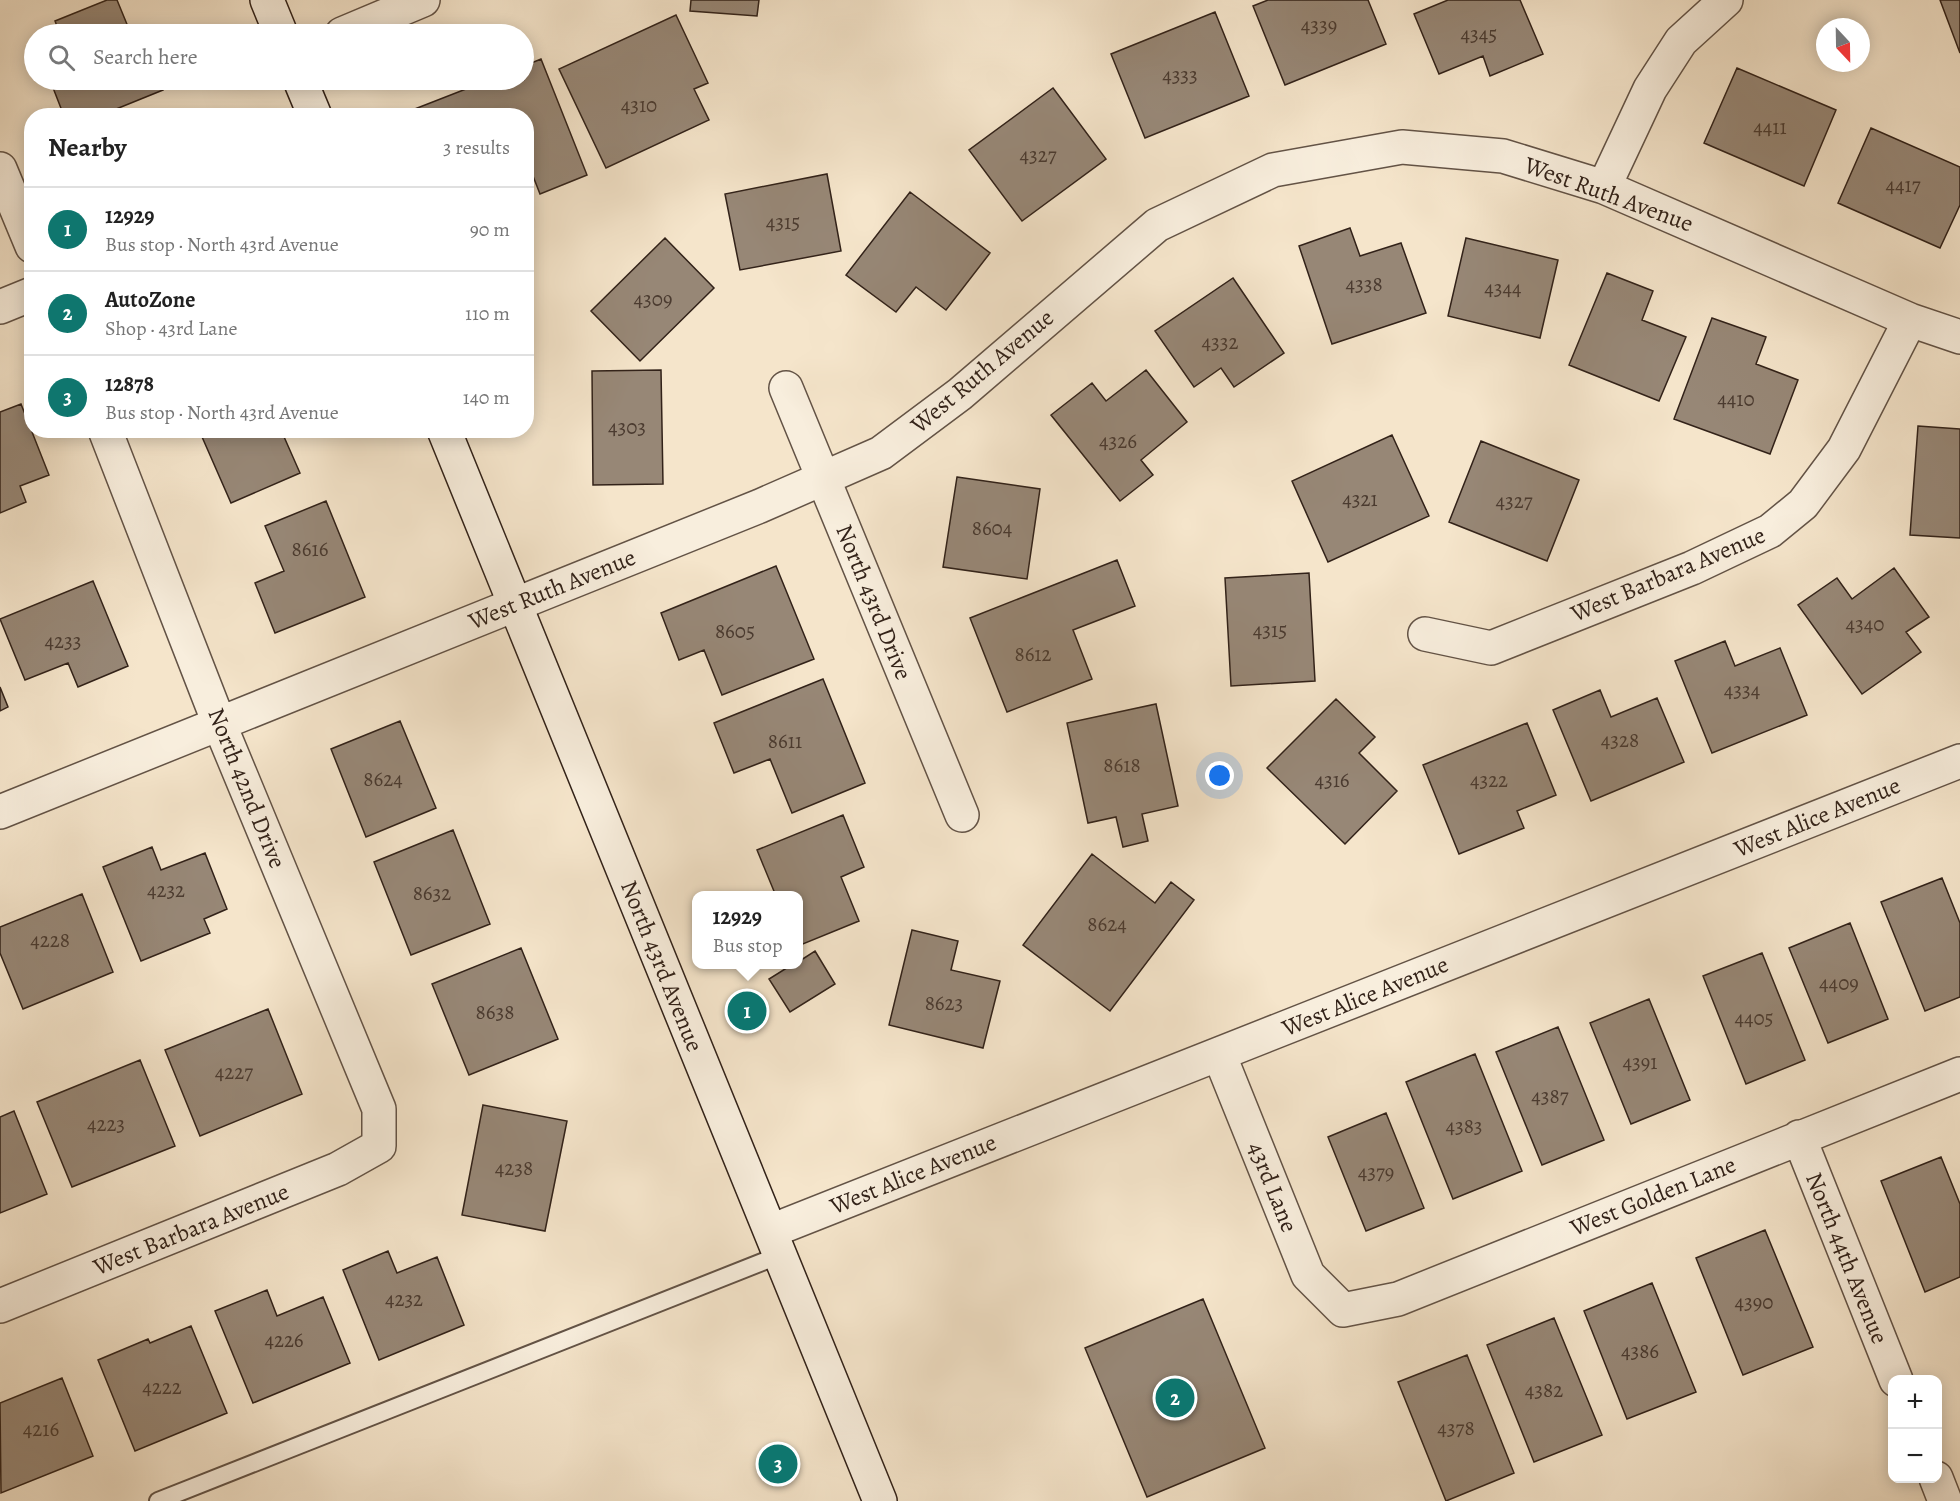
<!DOCTYPE html>
<html lang="en">
<head>
<meta charset="utf-8">
<style>
  body { margin:0; font-family:Alegreya,serif; background:#f6f6f6; color:#222 }
  .controls { position:absolute; right:18px; bottom:18px; display:grid; overflow:hidden; border-radius:12px; box-shadow:0 3px 15px #0003 }
  .controls button { width:54px; height:54px; display:grid; place-items:center; padding:0; border:0; border-bottom:2px solid #e0e0e0; background:#fff; color:#222; font:30px sans-serif }
  .compass { position:absolute; left:1816px; top:18px; width:54px; height:54px; border-radius:50%; background:#fff; box-shadow:0 3px 15px #0003; rotate:158deg }
  .you { position:absolute; left:1220px; top:776px; width:21px; height:21px; margin:-15px; border:4px solid #fff; border-radius:50%; background:#1a73e8; box-shadow:0 0 0 9px #1a73e833 }
  .badge { display:grid; place-items:center; width:39px; height:39px; border-radius:50%; background:#0f766e; color:#fff; font-size:20px; font-weight:700 }
  .pin { position:absolute; translate:-50% -50%; border:3px solid #fff; box-shadow:0 2px 6px #0006 }
  .popup { position:absolute; left:692px; top:891px; width:111px; height:78px; box-sizing:border-box; display:grid; place-content:center; border-radius:12px; background:#fff; filter:drop-shadow(0 2px 4px #0005); font-size:20px; white-space:nowrap; color:#767676 }
  .popup b { font-size:22px; color:#222 }
  .popup::after { content:''; position:absolute; left:50%; top:100%; margin-left:-12px; border:12px solid transparent; border-top-color:#fff }
  .list { margin:0; padding:0; list-style:none }
  h2 { display:flex; justify-content:space-between; align-items:center; height:78px; margin:0; padding:0 24px; font-size:26px }
  h2 small { font-size:20px; font-weight:400; color:#767676 }
  .list li { display:grid; grid-template-columns:39px 1fr auto; gap:18px; align-items:center; box-sizing:border-box; height:84px; padding:0 24px; border-top:2px solid #e0e0e0 }
  .list b { display:block; font-size:22px; white-space:nowrap }
  .list p { margin:0; font-size:20px; white-space:nowrap; color:#767676 }
  .list em { font-size:20px; font-style:normal; color:#767676 }
  .icon { flex:none; width:33px; height:33px; fill:none; stroke:currentColor; stroke-width:2; stroke-linecap:round; stroke-linejoin:round }
  .map { position:relative; flex:none; width:1960px; height:1501px; overflow:hidden }
  .search { position:absolute; background:#fff; box-shadow:0 3px 15px #0003; left:24px; top:24px; width:510px; height:66px; display:flex; align-items:center; gap:15px; box-sizing:border-box; padding:0 21px; border-radius:33px; color:#767676; font-size:22px }
  .panel { position:absolute; background:#fff; box-shadow:0 3px 15px #0003; left:24px; top:108px; width:510px; height:330px; border-radius:24px }
  .map>svg:first-child { display:block }
</style>
</head>
<body>
<div class="map">
<svg width="1960" height="1501" viewBox="0 0 1960 1501">
  <rect width="100%" height="100%" fill="#f5e5cb"/>
  <filter id="stains"><feTurbulence type="fractalNoise" baseFrequency=".00333" numOctaves="4"/><feColorMatrix values="0 0 0 0 .2 0 0 0 0 .09 0 0 0 0 .02 0 0 0 .5 -.17"/></filter>
  <radialGradient id="worn" r=".72"><stop offset=".6" stop-color="#630" stop-opacity="0"/><stop offset="1" stop-color="#630" stop-opacity=".3"/></radialGradient>
  <path fill="#978776" stroke="#322219" stroke-width="1.5" d="M107,0H117L131,34H60L55,21Z
    M691,0H759L757,16L690,11Z
    M1268,0H1368L1386,44L1285,85L1253,6Z
    M1448,0H1520L1543,54L1490,76L1483,56L1439,74L1414,14Z
    M1940,0H1960V53Z
    M1215,12L1249,96L1145,138L1111,54Z
    M676,15L708,83L694,89L709,120L606,168L559,69Z
    M541,59L587,175L540,194L526,158V116H408L407,112L489,80H524V66Z
    M1737,68L1836,110L1804,186L1704,143Z
    M50,80H159L163,90L99,116H64Z
    M1053,88L1106,159L1022,221L969,150Z
    M1871,128L1960,167V205L1940,248L1838,203Z
    M827,174L841,251L740,270L725,194Z
    M910,192L990,253L946,310L916,287L896,312L846,275Z
    M1350,228L1360,256L1401,243L1426,313L1332,344L1299,246Z
    M665,238L714,288L640,361L591,311Z
    M1466,238L1558,260L1540,338L1448,316Z
    M1607,273L1653,291L1642,320L1686,337L1659,401L1569,365Z
    M1233,278L1284,353L1234,387L1221,368L1194,387L1155,331Z
    M1712,318L1766,337L1756,364L1798,380L1770,454L1674,419Z
    M661,370L663,484L593,485L592,371Z
    M1146,370L1187,422L1141,460L1153,475L1120,501L1051,415L1092,383L1106,401Z
    M21,404L49,475L20,486L26,502L0,513V412Z
    M1918,426L1960,429V538L1910,535Z
    M199,430H281L300,473L231,503Z
    M1392,435L1429,516L1328,562L1292,481Z
    M1481,441L1579,480L1547,561L1449,522Z
    M957,477L1040,489L1027,579L943,567Z
    M326,501L365,597L275,633L255,583L284,571L265,526Z
    M1117,560L1135,606L1073,630L1092,679L1007,712L970,618Z
    M776,566L814,659L722,695L704,650L679,660L661,613Z
    M1894,568L1929,617L1906,632L1921,652L1862,694L1798,605L1837,578L1852,599Z
    M1309,573L1315,681L1231,686L1225,578Z
    M93,581L128,666L78,687L68,663L25,680L0,619Z
    M1725,641L1735,666L1780,648L1807,715L1712,753L1675,661Z
    M823,679L865,783L792,813L770,759L734,773L714,723Z
    M0,687L8,707L0,711Z
    M1600,690L1611,717L1657,698L1684,762L1591,801L1553,710Z
    M1336,699L1375,737L1359,753L1397,791L1345,844L1267,768Z
    M1156,704L1178,806L1142,814L1148,841L1123,847L1116,817L1088,823L1067,723Z
    M400,721L436,808L366,837L331,749Z
    M1527,723L1556,795L1517,811L1524,828L1459,854L1423,765Z
    M843,815L864,867L841,877L859,921L798,946V896H776L757,850Z
    M453,830L490,924L411,955L374,862Z
    M152,847L161,870L205,853L227,909L204,919L210,933L141,961L103,867Z
    M1092,854L1155,903L1171,882L1194,900L1110,1011L1023,945Z
    M1942,878L1960,923V997L1925,1011L1881,902Z
    M82,894L113,972L23,1009L0,953V927Z
    M1850,923L1888,1019L1828,1043L1789,948Z
    M912,930L958,941L951,970L1000,981L983,1048L889,1025Z
    M521,948L558,1039L469,1075L432,984Z
    M815,951L835,984L790,1012L769,979L793,964H798V962Z
    M1762,953L1805,1060L1746,1084L1703,976Z
    M1649,999L1690,1100L1631,1124L1590,1023Z
    M268,1009L302,1094L200,1136L165,1050Z
    M1558,1027L1604,1140L1542,1165L1496,1052Z
    M1475,1054L1522,1171L1453,1199L1406,1082Z
    M140,1060L175,1146L72,1187L37,1102Z
    M483,1105L567,1121L545,1231L462,1215Z
    M14,1111L47,1194L0,1213V1117Z
    M1386,1113L1424,1208L1366,1231L1328,1137Z
    M1941,1157L1960,1204V1277L1925,1292L1881,1181Z
    M1765,1230L1813,1347L1743,1375L1696,1258Z
    M388,1251L397,1273L437,1257L464,1325L379,1360L343,1270Z
    M1652,1283L1696,1392L1627,1419L1584,1311Z
    M267,1290L277,1316L323,1297L350,1363L253,1403L215,1311Z
    M1203,1299L1265,1448L1147,1497L1085,1348Z
    M1554,1318L1602,1435L1534,1462L1487,1345Z
    M191,1326L227,1413L135,1451L98,1360L148,1339L150,1343Z
    M1467,1355L1514,1473L1446,1501L1398,1382Z
    M62,1378L93,1456L1,1493L0,1403Z
    M777,1451L785,1471L778,1473L770,1454Z"/>
  <g fill="none" stroke-linecap="round" stroke-linejoin="round">
    <g stroke="#635346" stroke-width="20">
      <path id="service" d="M158,1501L780,1255"/>
    </g>
    <g stroke="#635346" stroke-width="36">
      <path id="minor" d="M342,34L423,0
        M0,169L32,246
        M1604,187L1650,89L1681,41L1726,0
        M0,307L32,294
        M786,388L962,815
        M1425,634L1491,648L1692,568L1770,531L1803,504L1844,449L1910,320
        M0,812L760,506L881,453L960,394L1157,225L1273,170L1402,147L1503,156L1604,187L1910,320L1960,337
        M1219,1054L1308,1275L1343,1310L1398,1299L1960,1074
        M1799,1137L1896,1380
        M771,1231L1960,761
        M0,1306L338,1169L379,1146V1109L219,723L105,430
        M1936,1478L1945,1501"/>
    </g>
    <g stroke="#322219" stroke-width="36">
      <path id="secondary" d="M267,0L281,34
        M300,80L315,116
        M444,430L880,1501"/>
    </g>
    <use href="#service" stroke="#f8eedd" stroke-width="16"/>
    <use href="#minor" stroke="#f8eedd" stroke-width="33"/>
    <use href="#secondary" stroke="#f8eedd" stroke-width="33"/>
  </g>
  <g text-anchor="middle" stroke-width="4.5" stroke-linejoin="round" paint-order="stroke">
    <g font-size="21" fill="#4b3b30">
      <text x="1319" y="32">4339</text>
      <text x="1479" y="41">4345</text>
      <text x="1180" y="82">4333</text>
      <text x="639" y="112">4310</text>
      <text x="1770" y="134">4411</text>
      <text x="1038" y="162">4327</text>
      <text x="1903" y="192">4417</text>
      <text x="783" y="229">4315</text>
      <text x="1364" y="291">4338</text>
      <text x="1503" y="295">4344</text>
      <text x="653" y="306">4309</text>
      <text x="1220" y="349">4332</text>
      <text x="1736" y="406">4410</text>
      <text x="627" y="434">4303</text>
      <text x="1118" y="448">4326</text>
      <text x="1360" y="506">4321</text>
      <text x="1514" y="508">4327</text>
      <text x="992" y="535">8604</text>
      <text x="310" y="556">8616</text>
      <text x="1865" y="631">4340</text>
      <text x="1270" y="637">4315</text>
      <text x="735" y="638">8605</text>
      <text x="63" y="648">4233</text>
      <text x="1033" y="661">8612</text>
      <text x="1742" y="697">4334</text>
      <text x="1620" y="747">4328</text>
      <text x="785" y="748">8611</text>
      <text x="1122" y="772">8618</text>
      <text x="383" y="786">8624</text>
      <text x="1332" y="787">4316</text>
      <text x="1489" y="787">4322</text>
      <text x="166" y="897">4232</text>
      <text x="432" y="900">8632</text>
      <text x="1107" y="931">8624</text>
      <text x="50" y="947">4228</text>
      <text x="1839" y="990">4409</text>
      <text x="944" y="1010">8623</text>
      <text x="495" y="1019">8638</text>
      <text x="1754" y="1025">4405</text>
      <text x="1640" y="1069">4391</text>
      <text x="234" y="1079">4227</text>
      <text x="1550" y="1103">4387</text>
      <text x="106" y="1131">4223</text>
      <text x="1464" y="1133">4383</text>
      <text x="514" y="1175">4238</text>
      <text x="1376" y="1179">4379</text>
      <text x="404" y="1306">4232</text>
      <text x="1754" y="1309">4390</text>
      <text x="284" y="1347">4226</text>
      <text x="1640" y="1358">4386</text>
      <text x="162" y="1394">4222</text>
      <text x="1544" y="1397">4382</text>
      <text x="1456" y="1435">4378</text>
      <text x="41" y="1436">4216</text>
    </g>
    <g font-size="24" fill="#322219" stroke="#f8eedd">
      <text transform="translate(1609 194) rotate(20)" y="8">West Ruth Avenue</text>
      <text transform="translate(982 371) rotate(-40)" y="8">West Ruth Avenue</text>
      <text transform="translate(1668 574) rotate(-23)" y="8">West Barbara Avenue</text>
      <text transform="translate(552 589) rotate(-22)" y="8">West Ruth Avenue</text>
      <text transform="translate(874 602) rotate(68)" y="8">North 43rd Drive</text>
      <text transform="translate(247 788) rotate(68)" y="8">North 42nd Drive</text>
      <text transform="translate(1817 817) rotate(-22)" y="8">West Alice Avenue</text>
      <text transform="translate(662 966) rotate(68)" y="8">North 43rd Avenue</text>
      <text transform="translate(1365 996) rotate(-22)" y="8">West Alice Avenue</text>
      <text transform="translate(913 1174) rotate(-22)" y="8">West Alice Avenue</text>
      <text transform="translate(1273 1187) rotate(68)" y="8">43rd Lane</text>
      <text transform="translate(1653 1196) rotate(-22)" y="8">West Golden Lane</text>
      <text transform="translate(191 1229) rotate(-22)" y="8">West Barbara Avenue</text>
      <text transform="translate(1847 1258) rotate(68)" y="8">North 44th Avenue</text>
    </g>
  </g>
  <rect width="100%" height="100%" filter="url(#stains)"/>
  <rect width="100%" height="100%" fill="url(#worn)"/>
</svg>
<div class="controls">
<button>+</button>
<button>−</button>
</div>
<svg class="compass" viewBox="-18 -18 36 36"><path d="M0-13l5 13h-10z" fill="#e53935"/><path d="M0 13l5-13h-10z" fill="#767676"/></svg>
<div class="you"></div>
<div class="pin badge" style="left:747px;top:1011px">1</div>
<div class="popup"><b>12929</b>Bus stop</div>
<div class="pin badge" style="left:1175px;top:1398px">2</div>
<div class="pin badge" style="left:778px;top:1464px">3</div>
<div class="search"><svg class="icon" aria-label="search" viewBox="0 0 24 24"><circle cx="10" cy="10" r="6"/><path d="M15 15l6 6"/></svg>Search here</div>
<section class="panel">
<h2>Nearby<small>3 results</small></h2>
<ul class="list">
<li><span class="badge">1</span><div><b>12929</b><p>Bus stop · North 43rd Avenue</p></div><em>90 m</em></li>
<li><span class="badge">2</span><div><b>AutoZone</b><p>Shop · 43rd Lane</p></div><em>110 m</em></li>
<li><span class="badge">3</span><div><b>12878</b><p>Bus stop · North 43rd Avenue</p></div><em>140 m</em></li>
</ul>
</section>
</div>
</body>
</html>
